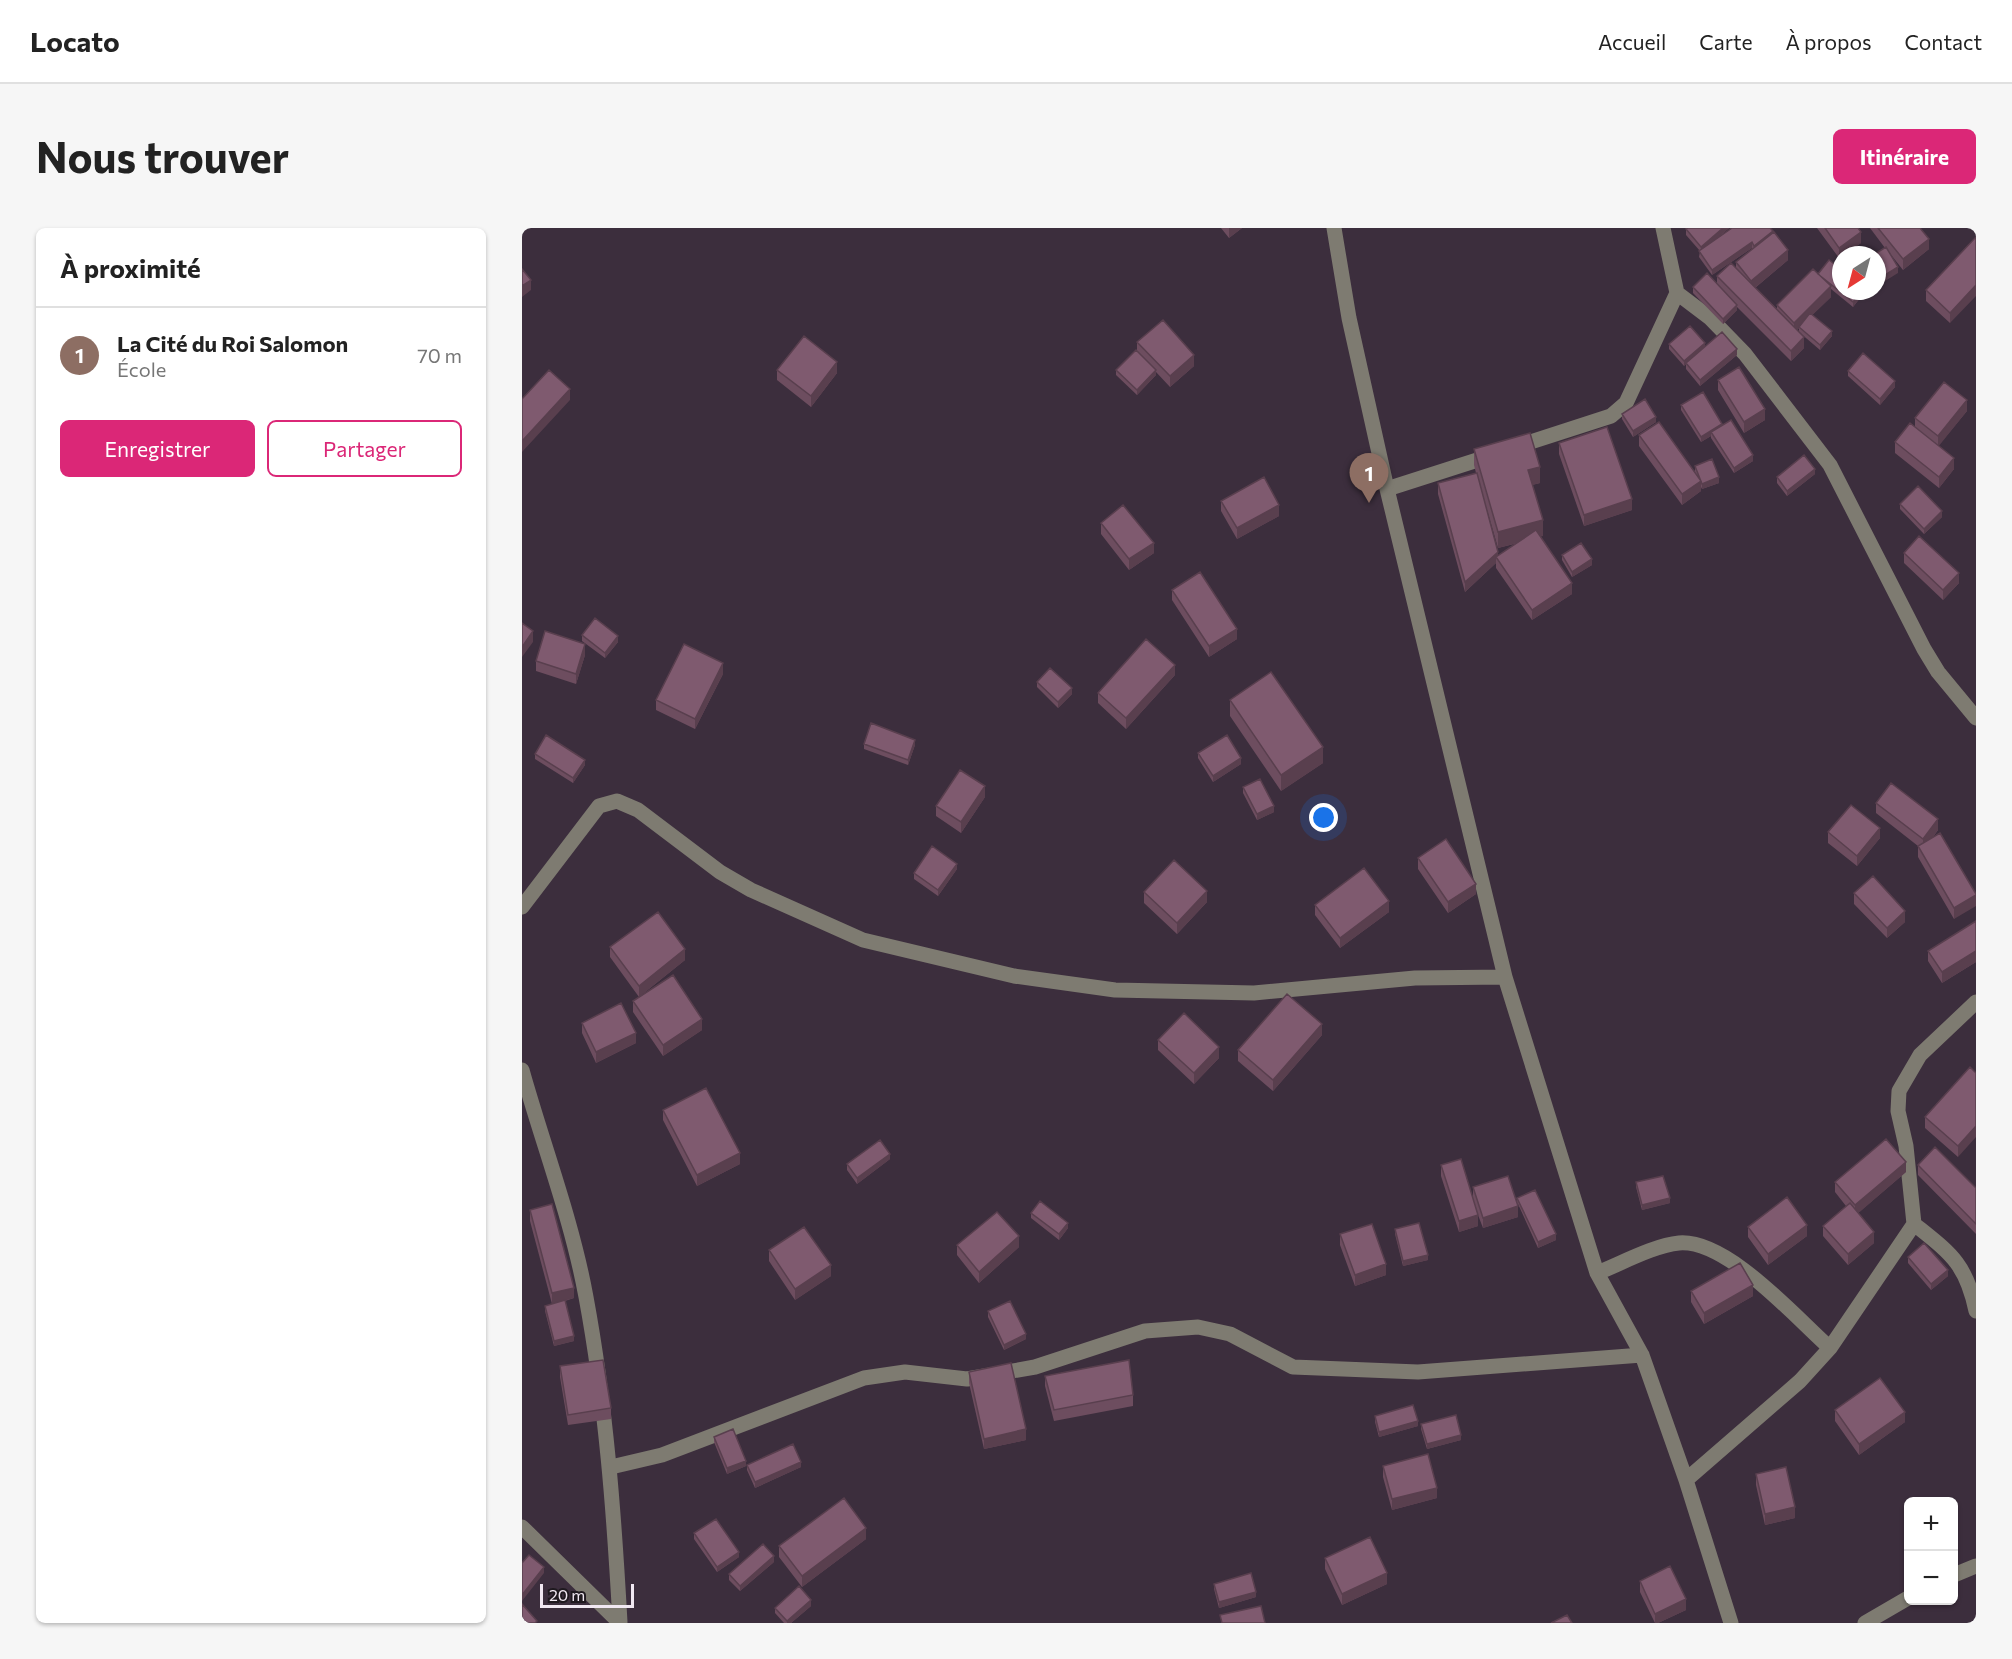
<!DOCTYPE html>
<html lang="fr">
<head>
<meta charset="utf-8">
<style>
  body { margin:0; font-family:Commissioner,sans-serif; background:#f6f6f6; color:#222 }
  .controls { position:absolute; right:18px; bottom:18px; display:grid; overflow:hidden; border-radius:9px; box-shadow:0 2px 4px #0004 }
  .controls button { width:54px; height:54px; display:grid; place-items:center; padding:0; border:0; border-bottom:2px solid #e0e0e0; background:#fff; color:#222; font:30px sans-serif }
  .compass { position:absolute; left:1310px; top:18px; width:54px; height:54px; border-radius:50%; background:#fff; box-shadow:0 2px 4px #0004; rotate:216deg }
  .scale { position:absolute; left:18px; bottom:15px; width:94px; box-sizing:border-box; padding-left:6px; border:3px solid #f1e8f2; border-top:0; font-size:16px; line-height:21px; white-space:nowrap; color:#f1e8f2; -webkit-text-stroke:4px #1f191f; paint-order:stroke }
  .you { position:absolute; left:802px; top:590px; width:21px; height:21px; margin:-15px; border:4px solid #fff; border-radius:50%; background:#1a73e8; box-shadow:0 0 0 9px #1a73e833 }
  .badge { display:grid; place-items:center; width:39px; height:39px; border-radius:50%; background:#db2777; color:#fff; font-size:20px; font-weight:700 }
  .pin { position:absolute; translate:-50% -50px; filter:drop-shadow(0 2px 3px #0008) }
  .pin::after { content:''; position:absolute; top:32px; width:21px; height:18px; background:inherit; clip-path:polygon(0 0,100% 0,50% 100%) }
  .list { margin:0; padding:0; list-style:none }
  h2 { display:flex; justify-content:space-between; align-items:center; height:78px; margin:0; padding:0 24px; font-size:26px }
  h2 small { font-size:20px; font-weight:400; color:#767676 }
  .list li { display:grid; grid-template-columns:39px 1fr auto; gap:18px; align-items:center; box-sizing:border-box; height:96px; padding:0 24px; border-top:2px solid #e0e0e0 }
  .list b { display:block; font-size:22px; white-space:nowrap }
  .list p { margin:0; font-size:20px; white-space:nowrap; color:#767676 }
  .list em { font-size:20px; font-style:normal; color:#767676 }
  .actions { display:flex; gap:12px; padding:18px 24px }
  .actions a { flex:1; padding:14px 0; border:2px solid #db2777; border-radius:9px; text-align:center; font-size:21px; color:#db2777 }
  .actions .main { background:#db2777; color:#fff }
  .map { position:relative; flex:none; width:1454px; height:1395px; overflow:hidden; border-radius:9px }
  header { display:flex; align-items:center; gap:36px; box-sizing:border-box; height:84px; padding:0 30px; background:#fff; border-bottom:2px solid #e0e0e0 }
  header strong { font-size:28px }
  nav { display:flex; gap:33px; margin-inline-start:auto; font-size:21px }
  .intro { display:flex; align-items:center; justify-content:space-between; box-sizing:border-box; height:144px; padding:0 36px }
  h1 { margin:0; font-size:42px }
  .button { padding:15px 27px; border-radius:9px; background:#db2777; color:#fff; font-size:21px; font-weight:700 }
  main { display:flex; gap:36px; padding:0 36px }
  aside { flex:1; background:#fff; border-radius:9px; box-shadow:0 2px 4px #0004 }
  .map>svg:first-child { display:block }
</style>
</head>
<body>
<header>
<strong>Locato</strong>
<nav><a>Accueil</a><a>Carte</a><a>À propos</a><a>Contact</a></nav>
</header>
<div class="intro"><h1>Nous trouver</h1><a class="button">Itinéraire</a></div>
<main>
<aside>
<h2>À proximité<small></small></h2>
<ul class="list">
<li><span class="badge" style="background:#8d6e63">1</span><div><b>La Cité du Roi Salomon</b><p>École</p></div><em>70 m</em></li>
</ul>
<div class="actions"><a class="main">Enregistrer</a><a>Partager</a></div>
</aside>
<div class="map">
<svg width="1454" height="1395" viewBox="0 0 1454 1395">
  <rect width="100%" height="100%" fill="#3c2e3d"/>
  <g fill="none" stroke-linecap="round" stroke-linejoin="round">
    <path stroke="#7e7b71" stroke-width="15" d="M812,0L827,90L865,261L983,749L1075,1045L1120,1127L1164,1252L1209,1395
      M1155,65L1188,90L1223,126L1308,237L1402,421L1416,444L1454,490
      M993,219L1089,188L1104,175L1155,65L1141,0
      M865,261L971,227
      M0,679L77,578L95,573L116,582L198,644L229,662L341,712L492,748L593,762L732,765L893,750L983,749
      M0,842C21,917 50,992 64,1069C84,1177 92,1285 98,1394
      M1392,996C1428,1025 1444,1035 1454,1083
      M1075,1045C1098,1036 1133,1017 1157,1015C1205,1011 1273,1089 1308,1120
      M89,1239L140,1227L342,1150L383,1144L445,1151L513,1139L623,1103L676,1099L708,1106L771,1139L896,1144L1120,1127
      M1164,1252L1278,1153L1308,1120L1392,996L1384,918L1376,883L1377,863L1398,827L1454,774
      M0,1299L98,1395
      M1432,1347L1454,1338
      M1343,1395L1386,1370"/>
  </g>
  <path fill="#6d4d5f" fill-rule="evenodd" d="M699,0H720L707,10Z
    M1207,0L1195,11L1251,5L1266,32L1233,60L1255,81V77L1296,46L1342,63V65L1331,79L1309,61V69L1290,87L1310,108L1298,122L1277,104V100L1275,102L1282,120L1269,133L1215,79V82L1201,96L1171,65V59L1195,56V48L1214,40V34L1231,21L1230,20L1190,47L1177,29L1178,23L1164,7V1Z
    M1295,0H1336L1339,15L1317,30Z
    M1348,0H1398L1407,21L1381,42L1366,23L1376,45L1363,20Z
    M1454,9L1428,95L1404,73V62Z
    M615,114L672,138L648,159L634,144V147L615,167L594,147V142L615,124Z
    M1147,116L1183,119L1215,127L1178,158L1164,141V136L1162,138L1147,121Z
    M255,142L315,145L289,179L255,152Z
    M1326,143L1373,159L1358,177L1326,148Z
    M1196,152L1243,192L1222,205L1196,162Z
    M1159,177L1200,198L1231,233L1212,245L1189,210V208L1179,214L1159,182Z
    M1445,183L1416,218L1432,241L1417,260L1373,225V214L1393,199V190Z
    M1100,186L1134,194L1111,209L1100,191Z
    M1117,207L1173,243V238L1197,255L1180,261L1179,259V263L1160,277L1117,218Z
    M1037,215L1110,282L1062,298L1037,226Z
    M952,221L1018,255L1010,257L1021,308H1018L1050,366L1010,392L974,340V335L943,364L916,266V255L954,245L952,237ZM963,275L976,320L996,315L976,328Z
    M1293,246L1265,268L1255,255V249Z
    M699,273L757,288L715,311L699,283Z
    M1378,276L1420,289L1402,306L1378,281Z
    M579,295L632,325L607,342L579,306Z
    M1382,325L1437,355L1421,372L1382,335Z
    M1040,327L1070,337L1050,349L1040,332Z
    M650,362L715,411L687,429L650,372Z
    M60,407L96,414L83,430L60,413Z
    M63,427L54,456L14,443V433Z
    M201,446L173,501L134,482V472Z
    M653,447L604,501L576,475V465Z
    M515,454L550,466L536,480L515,459Z
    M708,472L801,535L759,563L708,488Z
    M342,516L393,517L386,537L342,521Z
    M676,525L719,536L691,554L676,530Z
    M13,526L63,537L51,555L13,531Z
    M721,559L752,584L735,592L721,565Z
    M463,569L439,605L414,588V578Z
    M1354,575L1416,602L1411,609L1454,666L1432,691L1396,629V618L1354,585Z
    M1306,604L1358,610L1335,638L1306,615Z
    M896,630L954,666L926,685L896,641Z
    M435,641L416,668L392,651V645Z
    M622,664L685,674L655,706L622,675Z
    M1332,665L1383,694L1365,710L1332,676Z
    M793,677L867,684L818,720L793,687Z
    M1454,693V734L1420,755L1406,733V723Z
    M88,719L163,732L117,769L88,729Z
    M111,773L180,802L141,828L111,784Z
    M60,795L114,815L74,835L60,805Z
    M800,807L751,863L716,833V822Z
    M636,812L697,830L672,856L636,822Z
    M1448,839L1436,929L1403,900V889Z
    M141,882L218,936L175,958L141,892Z
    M368,931L335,956L325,942V936Z
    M919,937L951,970V959L995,975V970L1034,1012L1016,1020L996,976V989L961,1000L956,987V998L937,1004L919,948Z
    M1396,937L1454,960V1006L1396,947Z
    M1384,944L1336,985L1352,1015L1326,1037L1301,1008V998L1324,978L1313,964V954Z
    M1114,954L1148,975L1120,982L1114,959Z
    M8,982L52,1070L43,1073L52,1113L32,1118L23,1083V1078L30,1076L8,993Z
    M509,985L546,1000L537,1012L509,990Z
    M1226,999L1285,1008L1246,1037L1226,1009Z
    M873,1001L906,1032L881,1038L873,1006Z
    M818,1006L864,1047L833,1058L818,1017Z
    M435,1017L497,1019L457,1055L435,1027Z
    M247,1022L309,1048L273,1072L247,1033Z
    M1386,1029L1426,1048L1409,1062L1386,1035Z
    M1169,1063L1231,1068L1182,1096L1169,1074Z
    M466,1083L504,1111L482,1122L466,1089Z
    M38,1138L89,1180V1191L46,1197L38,1149Z
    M447,1144L504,1212L462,1221L447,1155Z
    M523,1148L611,1167V1178L532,1193L523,1158Z
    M1313,1182L1383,1194L1337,1227L1313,1193Z
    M853,1188L896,1198L857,1209L853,1194Z
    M899,1196L939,1212L905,1221L899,1201Z
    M192,1209L224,1238L205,1246L192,1214Z
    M225,1237L279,1239L233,1260L225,1242Z
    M861,1238L915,1270L870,1282L861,1249Z
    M1234,1246L1273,1290L1243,1297L1234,1257Z
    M172,1305L217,1329L195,1344L172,1311Z
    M344,1311L280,1359L257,1329V1318Z
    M803,1330L865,1356L820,1377L803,1341Z
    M252,1334L218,1363L207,1352V1346Z
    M1118,1353L1164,1382L1136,1395H1133L1118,1364Z
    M692,1356L734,1369L697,1380L692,1361Z
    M289,1378L269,1395H262L253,1385V1380Z"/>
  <path fill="#593f4e" d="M707,0H720L707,10Z
    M1201,0H1207L1179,24V19Z
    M1339,4V15L1321,27H1319V29L1317,30V20Z
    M1407,11V21L1381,42V31Z
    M1230,14V20L1190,47V42Z
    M1266,22V32L1229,63V53Z
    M1376,39V45L1355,58V52Z
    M9,52V62L0,69V58Z
    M1454,57V68L1428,95V85Z
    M1309,58V69L1272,105V95Z
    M1340,63H1342V65L1331,79V74Z
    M1215,77V82L1201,96V91Z
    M1310,103V108L1298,122V117Z
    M1282,109V120L1269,133V123Z
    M1183,115V121L1162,138V133Z
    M1215,121V127L1178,158V152Z
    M672,127V138L648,159V148Z
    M315,134V145L289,179V168Z
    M634,142V147L615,167V162Z
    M1373,153V159L1358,177V171Z
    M48,161V172L0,224V213Z
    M1445,172V183L1416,219V208Z
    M1243,181V192L1222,205V194Z
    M1134,189V194L1111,209V203Z
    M1200,196V202L1189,204V208L1179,214V209Z
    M1231,227V233L1212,245V240Z
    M1432,230V241L1417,260V249Z
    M1018,239V255L1006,258V242Z
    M1293,241V246L1265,268V263Z
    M1197,249V255L1180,261V256Z
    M1179,253V263L1160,277V266Z
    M1110,271V282L1062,298V287Z
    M757,277V288L715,311V300Z
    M1420,283V289L1402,306V301Z
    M1021,292V308L976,320V304Z
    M632,315V325L607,342V331Z
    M976,324V331L974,329V335L943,364V354Z
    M1070,331V337L1050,349V344Z
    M1437,345V355L1421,372V362Z
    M1050,355V366L1010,392V382Z
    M715,401V411L687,429V418Z
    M11,403V414L0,429V419Z
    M96,408V414L83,430V425Z
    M63,416V427L54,456V446Z
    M201,435V446L173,501V491Z
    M653,437V447L604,501V490Z
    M550,460V466L536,480V474Z
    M393,512V517L386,537V532Z
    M801,519V535L759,563V547Z
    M719,530V536L691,554V548Z
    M63,532V537L51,555V550Z
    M463,558V569L439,605V594Z
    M752,578V584L735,592V586Z
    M1416,591V602L1401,622V611Z
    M1358,600V610L1335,638V628Z
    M435,636V641L416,668V662Z
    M954,656V666L926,685V674Z
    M685,663V674L655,706V695Z
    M1454,667V678L1432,691V680Z
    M867,673V684L818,720V710Z
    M1383,683V694L1365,710V700Z
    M163,721V732L117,769V758Z
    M1454,723V734L1420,755V744Z
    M180,791V802L141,828V817Z
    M800,796V807L751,863V852Z
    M114,805V815L74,835V824Z
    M697,819V830L672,856V845Z
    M1454,898V909L1436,929V918Z
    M218,925V936L175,958V947Z
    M368,926V931L335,956V950Z
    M1384,934V944L1333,988V977Z
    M1148,970V975L1120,982V977Z
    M996,978V989L961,1000V990Z
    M956,987V998L937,1004V993Z
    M546,995V1000L537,1012V1006Z
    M1285,997V1008L1246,1037V1026Z
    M1352,1004V1015L1326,1037V1026Z
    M1034,1006V1012L1016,1020V1014Z
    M497,1008V1019L457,1055V1044Z
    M906,1027V1032L881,1038V1033Z
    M864,1036V1047L833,1058V1047Z
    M309,1037V1048L273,1072V1061Z
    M1426,1042V1048L1409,1062V1056Z
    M1231,1057V1068L1182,1096V1085Z
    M52,1060V1070L30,1076V1065Z
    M504,1106V1111L482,1122V1117Z
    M52,1108V1113L32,1118V1113Z
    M1383,1184V1194L1337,1227V1216Z
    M896,1193V1198L857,1209V1204Z
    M504,1201V1212L462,1221V1211Z
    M939,1207V1212L905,1221V1216Z
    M224,1233V1238L205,1246V1240Z
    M279,1234V1239L233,1260V1254Z
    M915,1260V1270L870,1282V1271Z
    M1273,1279V1290L1243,1297V1286Z
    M344,1300V1311L280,1359V1348Z
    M217,1324V1329L195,1344V1339Z
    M252,1328V1334L218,1363V1358Z
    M22,1339V1345L0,1373V1367Z
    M865,1345V1356L820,1377V1366Z
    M734,1364V1369L697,1380V1374Z
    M1164,1371V1382L1136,1395H1133V1386Z
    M289,1372V1378L269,1395H265V1393Z"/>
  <path fill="#7f5a6f" stroke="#593f4e" stroke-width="1.5" d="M1166,0H1201L1179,19L1164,1Z
    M1210,0H1248L1251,3L1232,18L1230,14L1190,42L1177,23Z
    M1303,0H1336L1339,4L1317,20Z
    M1356,0H1398L1407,11L1381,31Z
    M1252,4L1266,22L1229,53L1214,34Z
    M1454,9V57L1428,85L1404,62Z
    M1364,19L1376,39L1355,52V27H1351Z
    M1307,32L1319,41V63H1340L1331,74L1296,46Z
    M1209,35L1282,109L1269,123L1195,48Z
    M0,41L9,52L0,58Z
    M1291,41L1309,58L1272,95L1255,77Z
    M1185,45L1215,77L1201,91L1171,59Z
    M1288,85L1310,103L1298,117L1277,99Z
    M641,92L672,127L648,148L615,114Z
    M1168,98L1183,115L1162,133L1147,116Z
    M1200,104L1215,121L1178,152L1164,135Z
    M282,108L315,134L289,168L255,142Z
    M614,122L634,142L615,162L594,142Z
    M1341,125L1373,153L1358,171L1326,143Z
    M1217,139L1243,181L1222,194L1196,152Z
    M27,142L48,161L0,213V171Z
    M1422,154L1445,172L1416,208L1393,190Z
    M1181,164L1200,196L1179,209L1159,177Z
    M1123,171L1134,189L1111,203L1100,186Z
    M1209,192L1231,227L1212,240L1189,204Z
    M1137,194L1179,253L1160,266L1117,207Z
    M1388,195L1432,230L1417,249L1373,214Z
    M1085,199L1110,271L1062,287L1037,215Z
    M1008,205L1018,239L1006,242L1021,292L976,304L952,221Z
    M1282,227L1293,241L1265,263L1255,249Z
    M1190,231L1197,249L1180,256L1173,238Z
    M955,245L976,324L943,354L916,255Z
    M742,249L757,277L715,300L699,273Z
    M1396,258L1420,283L1402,301L1378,276Z
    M601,277L632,315L607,331L579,295Z
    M1014,302L1050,355L1010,382L974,329Z
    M1397,308L1437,345L1421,362L1382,325Z
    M1059,315L1070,331L1050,344L1040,327Z
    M678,344L715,401L687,418L650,362Z
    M73,390L96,408L83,425L60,407Z
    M0,395L11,403L0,419Z
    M23,403L63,416L54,446L14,433Z
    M624,411L653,437L604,490L576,465Z
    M162,416L201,435L173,491L134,472Z
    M528,440L550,460L536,474L515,454Z
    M749,444L801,519L759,547L708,472Z
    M349,495L393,512L386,532L342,516Z
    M24,507L63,532L51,550L13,526Z
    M705,507L719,530L691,548L676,525Z
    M438,542L463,558L439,594L414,578Z
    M738,551L752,578L735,586L721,559Z
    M1369,555L1416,591L1401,611L1354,575Z
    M1329,577L1358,600L1335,628L1306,604Z
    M1418,605L1454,666V667L1432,680L1396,618Z
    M924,611L954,656L926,674L896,630Z
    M410,618L435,636L416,662L392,645Z
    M652,632L685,663L655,695L622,664Z
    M842,640L867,673L818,710L793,677Z
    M1351,648L1383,683L1365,700L1332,665Z
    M136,684L163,721L117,758L88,719Z
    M1454,693V723L1420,744L1406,723Z
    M151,747L180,791L141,817L111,773Z
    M765,766L800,796L751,852L716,822Z
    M99,775L114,805L74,824L60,795Z
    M662,785L697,819L672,845L636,812Z
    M1448,839L1454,845V898L1436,918L1403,889Z
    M184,860L218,925L175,947L141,882Z
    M1364,911L1384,934L1333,977L1313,954Z
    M358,912L368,926L335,950L325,936Z
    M1413,919L1454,960V996L1396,937Z
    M939,931L956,987L937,993L919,937Z
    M986,948L996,978L961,990L951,959Z
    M1141,948L1148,970L1120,977L1114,954Z
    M1013,962L1034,1006L1016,1014L995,970Z
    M1265,969L1285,997L1246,1026L1226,999Z
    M518,973L546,995L537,1006L509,985Z
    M1328,975L1352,1004L1326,1026L1301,998Z
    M30,976L52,1060L30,1065L8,982Z
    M475,984L497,1008L457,1044L435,1017Z
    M897,995L906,1027L881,1033L873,1001Z
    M850,996L864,1036L833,1047L818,1006Z
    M282,999L309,1037L273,1061L247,1022Z
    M1402,1015L1426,1042L1409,1056L1386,1029Z
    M1218,1035L1231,1057L1182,1085L1169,1063Z
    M43,1072L52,1108L32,1113L23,1078Z
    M488,1073L504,1106L482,1117L466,1083Z
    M81,1132L89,1180L46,1187L38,1138Z
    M607,1132L611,1167L532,1182L523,1148Z
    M489,1135L504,1201L462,1211L447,1144Z
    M1358,1150L1383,1184L1337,1216L1313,1182Z
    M891,1177L896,1193L857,1204L853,1188Z
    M934,1187L939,1207L905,1216L899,1196Z
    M211,1201L224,1233L205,1240L192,1209Z
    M271,1216L279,1234L233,1254L225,1237Z
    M906,1226L915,1260L870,1271L861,1238Z
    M1264,1239L1273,1279L1243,1286L1234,1246Z
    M322,1270L344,1300L280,1348L257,1318Z
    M194,1291L217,1324L195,1339L172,1305Z
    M848,1309L865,1345L820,1366L803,1330Z
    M241,1316L252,1328L218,1358L207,1346Z
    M7,1327L22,1339L0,1367V1335Z
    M1148,1338L1164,1371L1133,1386L1118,1353Z
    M729,1345L734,1364L697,1374L692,1356Z
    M277,1358L289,1372L265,1393L253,1380Z
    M0,1376L15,1393L13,1395H0Z
    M739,1378L743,1395H700L698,1387Z
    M1045,1387L1050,1395H1029Z"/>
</svg>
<div class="controls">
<button>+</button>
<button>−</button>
</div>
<svg class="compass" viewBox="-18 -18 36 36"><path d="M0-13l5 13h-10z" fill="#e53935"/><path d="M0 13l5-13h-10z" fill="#767676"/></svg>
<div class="scale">20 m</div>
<div class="you"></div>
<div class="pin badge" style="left:847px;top:275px;background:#8d6e63">1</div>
</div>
</main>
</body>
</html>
